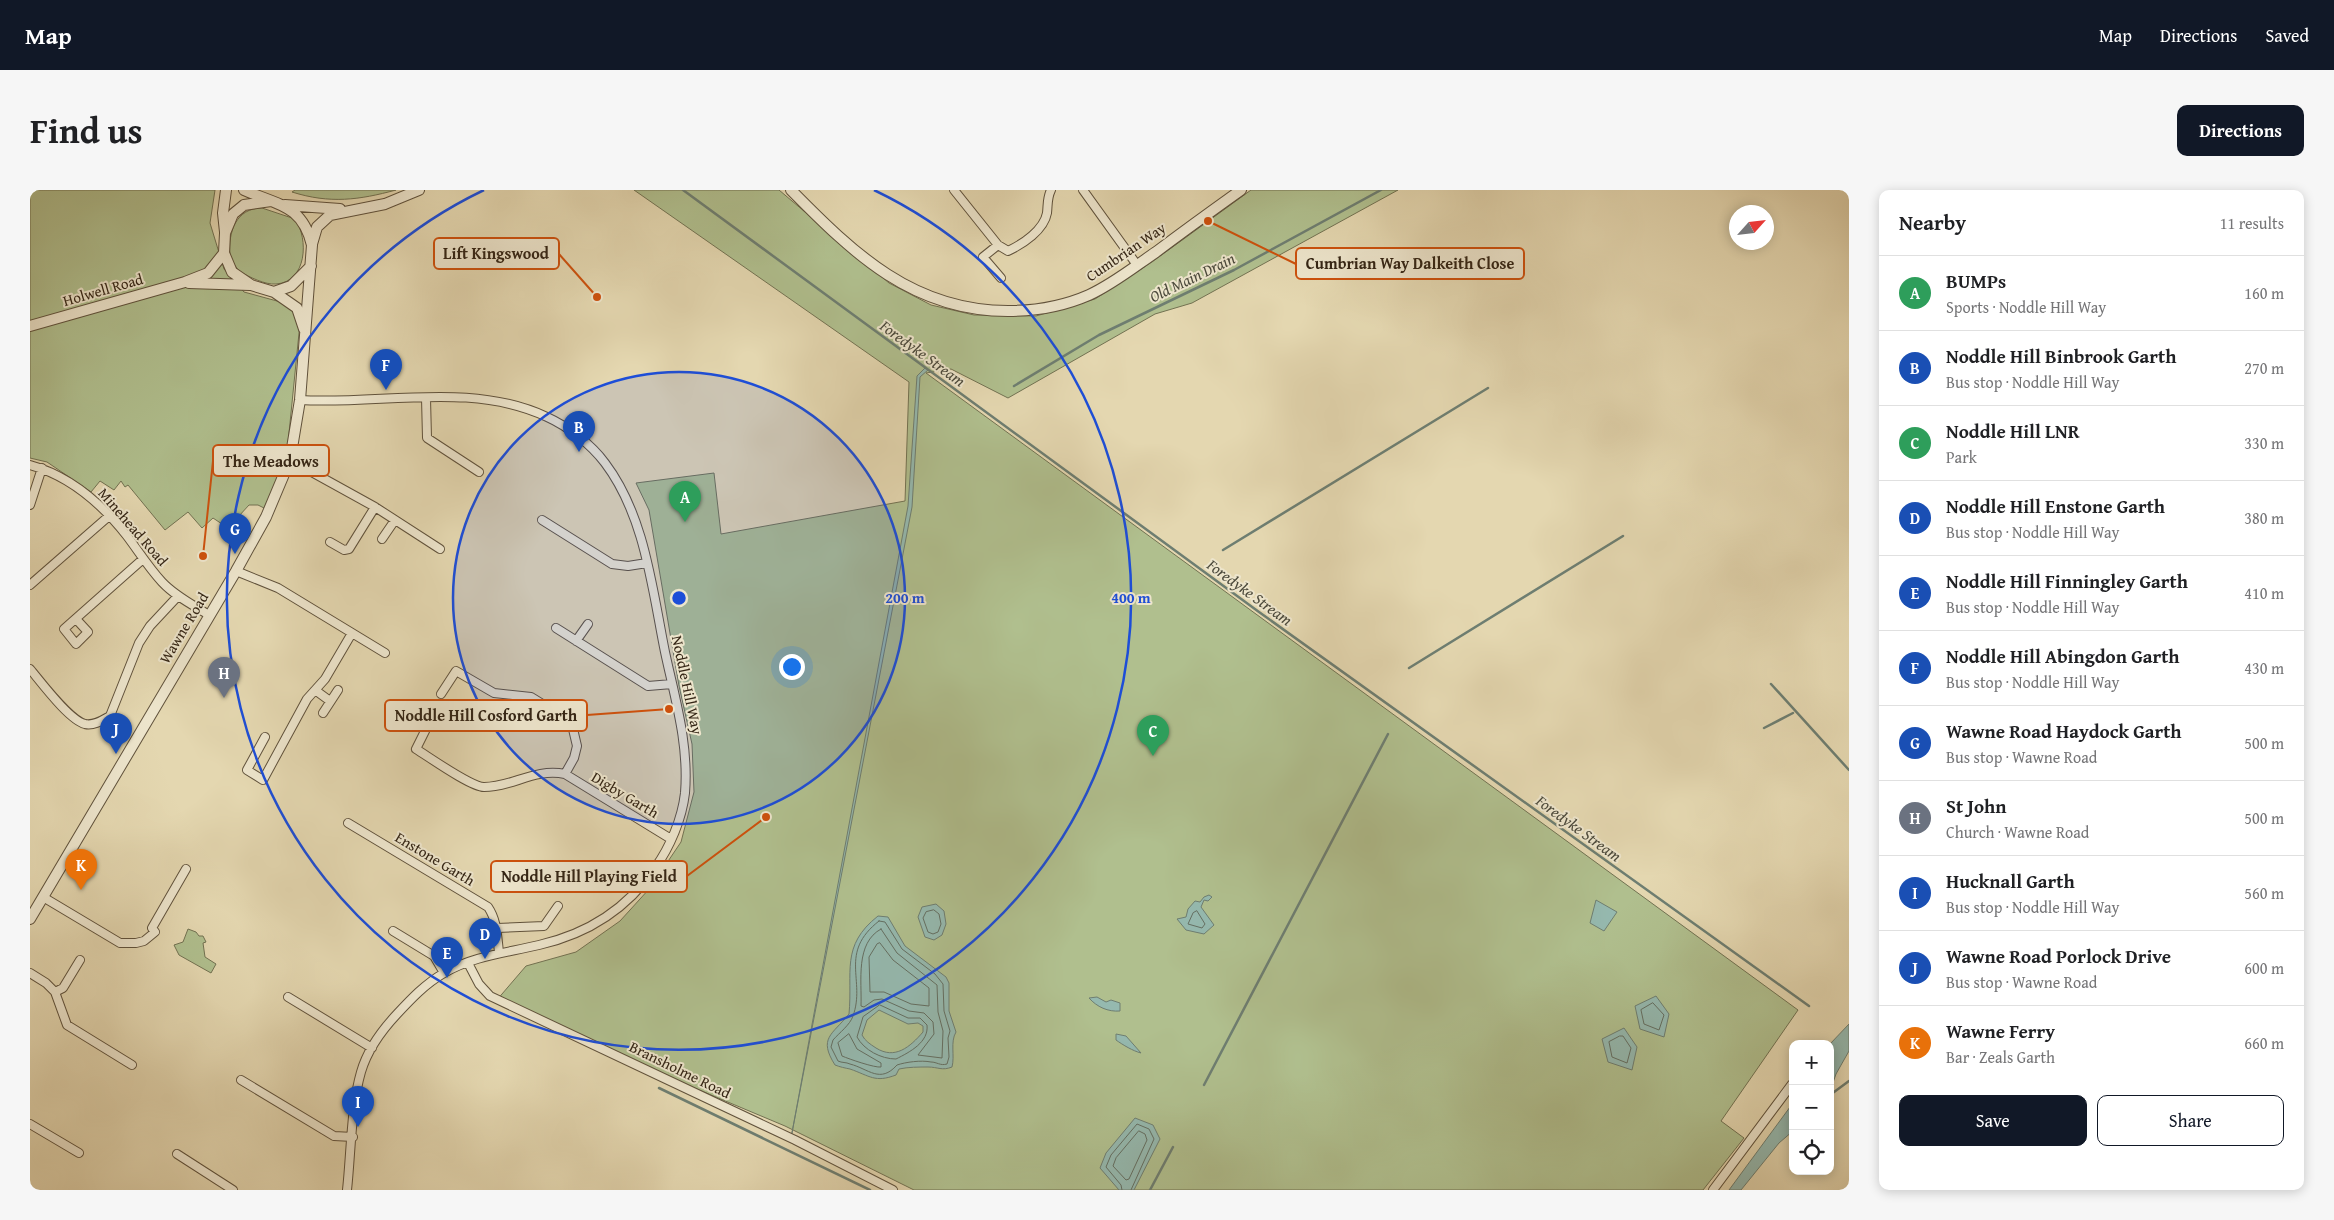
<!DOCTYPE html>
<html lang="en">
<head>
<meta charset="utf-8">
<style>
  body { margin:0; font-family:"Gentium Book Plus",serif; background:#f6f6f6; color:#202124 }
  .controls { position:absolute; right:15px; bottom:15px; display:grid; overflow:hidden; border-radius:10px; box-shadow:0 2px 12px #0003 }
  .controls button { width:45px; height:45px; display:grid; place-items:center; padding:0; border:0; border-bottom:1px solid #e0e0e0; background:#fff; color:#202124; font:25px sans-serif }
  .compass { position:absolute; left:1699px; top:15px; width:45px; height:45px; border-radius:50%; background:#fff; box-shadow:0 2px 12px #0003; rotate:63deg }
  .you { position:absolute; left:761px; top:476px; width:18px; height:18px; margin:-12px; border:4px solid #fff; border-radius:50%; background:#1a73e8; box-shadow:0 0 0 8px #1a73e833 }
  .badge { display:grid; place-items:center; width:32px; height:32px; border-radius:50%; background:#111827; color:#fff; font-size:16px; font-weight:700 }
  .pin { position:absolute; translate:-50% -41px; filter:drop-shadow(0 1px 2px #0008) }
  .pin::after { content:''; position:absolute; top:26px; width:18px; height:15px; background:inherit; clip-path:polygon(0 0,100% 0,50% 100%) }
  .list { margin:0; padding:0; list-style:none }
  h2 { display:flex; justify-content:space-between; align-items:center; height:65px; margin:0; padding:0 20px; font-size:21px }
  h2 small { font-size:16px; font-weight:400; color:#757577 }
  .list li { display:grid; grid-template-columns:32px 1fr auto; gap:15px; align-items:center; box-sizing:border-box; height:75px; padding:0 20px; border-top:1px solid #e0e0e0 }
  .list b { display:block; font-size:19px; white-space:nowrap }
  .list p { margin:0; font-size:16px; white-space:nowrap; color:#757577 }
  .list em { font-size:16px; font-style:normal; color:#757577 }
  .actions { display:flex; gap:10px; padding:15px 20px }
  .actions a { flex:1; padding:11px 0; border:1px solid #111827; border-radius:10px; text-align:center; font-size:18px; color:#111827 }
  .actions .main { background:#111827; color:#fff }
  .icon { flex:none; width:28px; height:28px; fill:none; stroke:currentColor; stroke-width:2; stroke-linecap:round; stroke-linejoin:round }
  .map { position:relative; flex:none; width:1819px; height:1000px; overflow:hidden; border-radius:10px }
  header { display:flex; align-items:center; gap:30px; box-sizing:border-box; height:70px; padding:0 25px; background:#111827; color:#fff }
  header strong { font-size:24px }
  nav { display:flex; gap:28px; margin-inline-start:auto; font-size:18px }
  .intro { display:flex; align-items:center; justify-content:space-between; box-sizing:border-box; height:120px; padding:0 30px }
  h1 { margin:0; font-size:35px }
  .button { padding:12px 22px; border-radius:10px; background:#111827; color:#fff; font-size:18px; font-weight:700 }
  main { display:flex; gap:30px; padding:0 30px }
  aside { flex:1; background:#fff; border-radius:10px; box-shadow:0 2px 12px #0003 }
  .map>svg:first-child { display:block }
</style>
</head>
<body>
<header>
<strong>Map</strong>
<nav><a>Map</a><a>Directions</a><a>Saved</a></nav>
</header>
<div class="intro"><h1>Find us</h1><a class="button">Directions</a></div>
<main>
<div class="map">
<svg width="1819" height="1000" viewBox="0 0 1819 1000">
  <rect width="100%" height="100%" fill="#e4d7b0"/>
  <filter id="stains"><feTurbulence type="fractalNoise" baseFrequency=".004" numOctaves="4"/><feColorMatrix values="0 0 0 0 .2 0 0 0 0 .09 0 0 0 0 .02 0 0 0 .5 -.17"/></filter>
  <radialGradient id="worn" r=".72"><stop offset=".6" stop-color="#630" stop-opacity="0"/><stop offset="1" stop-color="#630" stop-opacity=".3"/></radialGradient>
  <path fill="#b0bf8e" stroke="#727252" d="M0,0H185L180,33L194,79L214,102L258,114L263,118L270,133L257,263L251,283L234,318L228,315H219L198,338L183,328L172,338L158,322L135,340L98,295L95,297L91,291L84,300L70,291L61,302L17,272L0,268Z
    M265,0H366C329,10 300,14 262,2Z
    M604,0H749L859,93L901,115L944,125L1006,126L1065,109L1122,72L1221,0H1368L1162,113L1125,124L978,208L921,179L896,183L1768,820L1691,931L1714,948L1673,1000H884L755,936L507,832L466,811L496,776L546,762L590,731L620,698L651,652L664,602L662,554L649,496L619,320L606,293L684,283L691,344L875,311L879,192Z
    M232,18L265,29C279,49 277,92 246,94C235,95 220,87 210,82C206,77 201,71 200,65C198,42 206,18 232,18Z
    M158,739L166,742L169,746H173L176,752L173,753L175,767L186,774L181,783L149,765L144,755L153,752Z"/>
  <path fill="#95b9af" stroke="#6e7e71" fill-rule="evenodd" d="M895,178L898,180L890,187L882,317L761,948L878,316L887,186Z
    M1179,705L1182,707L1178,711L1174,710L1171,717L1184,735L1174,744L1156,740L1147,729L1156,727L1158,719L1165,711L1170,712L1174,707Z
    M1566,710L1587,722L1574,741L1560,733Z
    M906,714L914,721L916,734L912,745L904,750L895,747L888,727L892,717Z
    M848,726L858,727L875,756L916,787L919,793V821L926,842C920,852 925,866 922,877C912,881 908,877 898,877C889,877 878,877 869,879L866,885C845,893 840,886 820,879C815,878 810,877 805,875C788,848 802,845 819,824C823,782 810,756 848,726ZM849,820L878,834L888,833L893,836V842C880,857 865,870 846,858C840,854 835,851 832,845L837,830Z
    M1626,806L1639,824L1634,847L1610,839L1605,816Z
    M1067,807L1076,812L1081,810L1090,813V821C1078,822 1067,817 1059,808Z
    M1819,834V861L1806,884L1800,901V854Z
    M1594,838L1607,857L1602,880L1578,872L1572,849Z
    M1086,844L1096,846L1111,863C1103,861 1093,855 1086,850Z
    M1763,913V941L1749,953L1711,1000H1699Z
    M1105,928L1123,935L1130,949L1104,1000H1089L1070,978L1076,963Z"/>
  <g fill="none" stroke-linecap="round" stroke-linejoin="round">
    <path stroke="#646f62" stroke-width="1" d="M904,720L909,724L911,734L908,742L903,744L898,742L893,728L896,722Z
      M1167,721L1175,734L1172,738L1158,734L1163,723Z
      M849,731L855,732L872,759L905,784L913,794L914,821L920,841L918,848L919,867L917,874C910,876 907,872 901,872C891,870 876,872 867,875C850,894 839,879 820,874C816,872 812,873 808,871L801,857L803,850C809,843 820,835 823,826C836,790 808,763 849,731Z
      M851,739L867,763L907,795L908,822L913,841L912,868L888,865L904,844L903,832L894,823L879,821L852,809L844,810L834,817L831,816C832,791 825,753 851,739Z
      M850,753L863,770L899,798V816L881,814L854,802H840L839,767L847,754Z
      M1623,813L1634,825L1629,840L1614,834L1611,820Z
      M850,815L878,828H890L897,835C899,852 880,862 866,869C851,869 834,860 827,847L833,827Z
      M819,844L827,859L851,873V877C845,878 819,869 812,866L808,853Z
      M1590,846H1593L1601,858L1597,873L1582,867L1579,852Z
      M1109,941L1115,944L1117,950L1099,989L1096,990L1083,976L1086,968Z
      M1092,1000L1091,995L1076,977L1081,965L1107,934L1119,939L1124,949L1101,1000"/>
    <path stroke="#6e7e71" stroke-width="2.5" d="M653,0L1229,422L1779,816
      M984,196L1069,145L1204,80L1351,0
      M1193,360L1458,198
      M1379,478L1593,346
      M1741,494L1819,580
      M1734,538L1763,523
      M1174,895L1358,544
      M629,898L840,1000
      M1800,905L1819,891
      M1120,1000L1143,957"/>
    <g stroke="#60523c" stroke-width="10">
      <path id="minor" d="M924,0L968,55L978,61C993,54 1014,40 1017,23C1018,14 1017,8 1021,0
        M1053,0L1107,75
        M968,55L953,67L971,88
        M396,208L397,248L449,282
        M270,210C351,215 441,191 517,227C537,236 561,254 575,273C615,326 622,398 635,462C645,509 659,554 655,603C652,629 640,657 625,678C597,719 557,744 509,755C476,763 443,766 414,783C395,794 381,809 367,824C352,840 337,861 331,882C321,916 321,964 317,1000
        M260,270L345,317L410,359
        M0,275C41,286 72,314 97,346C109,362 119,378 132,392C145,406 163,415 179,425
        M0,315L12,278
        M512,330L582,374L598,376L617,373
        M352,349L365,330
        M300,352L314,360L319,359L345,317
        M206,381L248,398L355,463
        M0,395L79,326
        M46,429L58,442L46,454L34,439L113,369
        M526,438L618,496L642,494
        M546,451L558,434
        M0,479C11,492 39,530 55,534C64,536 73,530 80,526L109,453L120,436L148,406
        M285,500L300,511
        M411,504L426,481L464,503L501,507L535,528L543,539L547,556L544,568L535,584
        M293,523L308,500
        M398,535L386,559C399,567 441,597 454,597C483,597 504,578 535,584L641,649
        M235,547L217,580L233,590L277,509L295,489L322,443
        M318,633L458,717C467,730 467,746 469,762
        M13,707L90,753H106L114,751L125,742L122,738L156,679
        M467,738L514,736L528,716
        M363,741L404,766L414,783
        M438,773L449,794L460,806L765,950L863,1000
        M0,783L16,793L25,802L37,835L102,875
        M25,802L33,798L50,770
        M258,807L342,858
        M211,890L304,946L323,947
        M0,934L49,963
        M147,964L203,1000
        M1683,1000L1762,894"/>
    </g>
    <g stroke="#60523c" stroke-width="12">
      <path id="tertiary" d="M761,0C824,64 883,121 978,121C1005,121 1034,116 1059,105C1083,94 1104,77 1126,62C1154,41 1183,20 1211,0
        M241,11L214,15L203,24L195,43L194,63L202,82L221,95L244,102L261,96L281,76
        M255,15L310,19
        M195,42L193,23L196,0
        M282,54L287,37L300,25L355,14L389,0
        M159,93L220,95
        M244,102L267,118L274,139
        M0,136L155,92L178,83L194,63
        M0,729L206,381L236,327L260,270L270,210L282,55C272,14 247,15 214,0"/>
    </g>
    <use href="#minor" stroke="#ede5cc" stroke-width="8"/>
    <use href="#tertiary" stroke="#ede5cc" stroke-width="10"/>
  </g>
  <circle cx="649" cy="408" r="226" fill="#1d4ed8" fill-opacity=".12"/>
  <g fill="none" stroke="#1d4ed8" stroke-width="2.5">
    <circle cx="649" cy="408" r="226"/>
    <path d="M844 0A452 452 0 1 1 454 0"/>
  </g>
  <g text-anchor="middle" stroke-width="4" stroke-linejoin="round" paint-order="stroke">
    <g font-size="15" fill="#342515" stroke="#ede5cc">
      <text transform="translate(1096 62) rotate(-34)" y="5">Cumbrian Way</text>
      <text transform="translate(73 100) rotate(-16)" y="5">Holwell Road</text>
      <text transform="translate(103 337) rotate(49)" y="5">Minehead Road</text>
      <text transform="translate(154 438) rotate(-59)" y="5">Wawne Road</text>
      <text transform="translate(657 495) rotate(78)" y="5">Noddle Hill Way</text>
      <text transform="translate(595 605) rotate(31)" y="5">Digby Garth</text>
      <text transform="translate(405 669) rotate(31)" y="5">Enstone Garth</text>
      <text transform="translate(650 880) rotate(26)" y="5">Bransholme Road</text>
    </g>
    <g font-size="16" font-style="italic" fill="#4c4a3c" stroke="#ede5cc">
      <text transform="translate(1162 87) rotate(-26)" y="6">Old Main Drain</text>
      <text transform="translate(893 163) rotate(36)" y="6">Foredyke Stream</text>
      <text transform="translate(1220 402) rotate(36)" y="6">Foredyke Stream</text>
      <text transform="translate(1549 638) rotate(36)" y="6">Foredyke Stream</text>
    </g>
  </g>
  <circle cx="649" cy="408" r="8" fill="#1d4ed8" stroke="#ede5cc" stroke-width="2.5"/>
  <g font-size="15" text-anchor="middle" font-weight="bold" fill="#1d4ed8" stroke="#ede5cc" stroke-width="4" stroke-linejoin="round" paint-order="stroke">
    <text x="875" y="413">200 m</text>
    <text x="1101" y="413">400 m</text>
  </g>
  <path fill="none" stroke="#cd510d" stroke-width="2" d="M567 107L529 64M1178 31L1266 74M173 366L183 271M639 519L557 525M736 627L657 686"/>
  <g fill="#cd510d" stroke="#ede5cc" stroke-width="2">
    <circle cx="567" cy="107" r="5"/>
    <circle cx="1178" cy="31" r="5"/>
    <circle cx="173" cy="366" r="5"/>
    <circle cx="639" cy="519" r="5"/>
    <circle cx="736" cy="627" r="5"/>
  </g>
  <g fill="#ede5cc" stroke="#cd510d" stroke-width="2">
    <rect x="404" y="48" width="125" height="31" rx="5"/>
    <rect x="1266" y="58" width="228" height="31" rx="5"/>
    <rect x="183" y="255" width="116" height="31" rx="5"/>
    <rect x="355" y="510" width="202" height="31" rx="5"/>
    <rect x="461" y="671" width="196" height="31" rx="5"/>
  </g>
  <g font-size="16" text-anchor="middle" font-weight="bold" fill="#342515">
    <text x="466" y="69">Lift Kingswood</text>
    <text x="1380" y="79">Cumbrian Way Dalkeith Close</text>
    <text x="241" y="277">The Meadows</text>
    <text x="456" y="531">Noddle Hill Cosford Garth</text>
    <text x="559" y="692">Noddle Hill Playing Field</text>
  </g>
  <rect width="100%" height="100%" filter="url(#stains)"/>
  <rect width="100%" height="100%" fill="url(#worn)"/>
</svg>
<div class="controls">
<button>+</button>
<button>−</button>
<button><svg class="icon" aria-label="locate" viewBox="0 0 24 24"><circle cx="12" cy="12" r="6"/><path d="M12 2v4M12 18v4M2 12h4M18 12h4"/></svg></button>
</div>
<svg class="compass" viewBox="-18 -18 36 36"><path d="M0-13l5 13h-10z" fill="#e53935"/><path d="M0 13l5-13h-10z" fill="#757577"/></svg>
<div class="you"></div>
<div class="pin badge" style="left:655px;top:332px;background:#2e9e5b">A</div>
<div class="pin badge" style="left:549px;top:262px;background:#1a4fb4">B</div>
<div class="pin badge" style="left:1123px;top:566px;background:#2e9e5b">C</div>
<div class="pin badge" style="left:455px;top:769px;background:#1a4fb4">D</div>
<div class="pin badge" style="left:417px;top:788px;background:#1a4fb4">E</div>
<div class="pin badge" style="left:356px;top:200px;background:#1a4fb4">F</div>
<div class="pin badge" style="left:205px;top:364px;background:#1a4fb4">G</div>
<div class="pin badge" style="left:194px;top:508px;background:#6b7280">H</div>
<div class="pin badge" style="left:328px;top:937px;background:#1a4fb4">I</div>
<div class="pin badge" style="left:86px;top:564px;background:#1a4fb4">J</div>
<div class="pin badge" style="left:51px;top:700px;background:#e8710a">K</div>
</div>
<aside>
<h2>Nearby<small>11 results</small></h2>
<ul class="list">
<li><span class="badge" style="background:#2e9e5b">A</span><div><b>BUMPs</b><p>Sports · Noddle Hill Way</p></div><em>160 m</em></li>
<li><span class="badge" style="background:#1a4fb4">B</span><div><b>Noddle Hill Binbrook Garth</b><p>Bus stop · Noddle Hill Way</p></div><em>270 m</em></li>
<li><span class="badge" style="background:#2e9e5b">C</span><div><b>Noddle Hill LNR</b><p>Park</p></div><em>330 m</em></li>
<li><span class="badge" style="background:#1a4fb4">D</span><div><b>Noddle Hill Enstone Garth</b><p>Bus stop · Noddle Hill Way</p></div><em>380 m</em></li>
<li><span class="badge" style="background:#1a4fb4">E</span><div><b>Noddle Hill Finningley Garth</b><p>Bus stop · Noddle Hill Way</p></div><em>410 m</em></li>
<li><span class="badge" style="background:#1a4fb4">F</span><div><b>Noddle Hill Abingdon Garth</b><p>Bus stop · Noddle Hill Way</p></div><em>430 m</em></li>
<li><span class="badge" style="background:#1a4fb4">G</span><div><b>Wawne Road Haydock Garth</b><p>Bus stop · Wawne Road</p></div><em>500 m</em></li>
<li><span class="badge" style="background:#6b7280">H</span><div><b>St John</b><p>Church · Wawne Road</p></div><em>500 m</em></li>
<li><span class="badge" style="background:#1a4fb4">I</span><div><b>Hucknall Garth</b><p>Bus stop · Noddle Hill Way</p></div><em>560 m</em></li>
<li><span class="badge" style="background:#1a4fb4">J</span><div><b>Wawne Road Porlock Drive</b><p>Bus stop · Wawne Road</p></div><em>600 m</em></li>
<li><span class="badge" style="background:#e8710a">K</span><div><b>Wawne Ferry</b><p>Bar · Zeals Garth</p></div><em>660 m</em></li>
</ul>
<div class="actions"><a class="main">Save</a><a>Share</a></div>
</aside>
</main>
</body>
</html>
